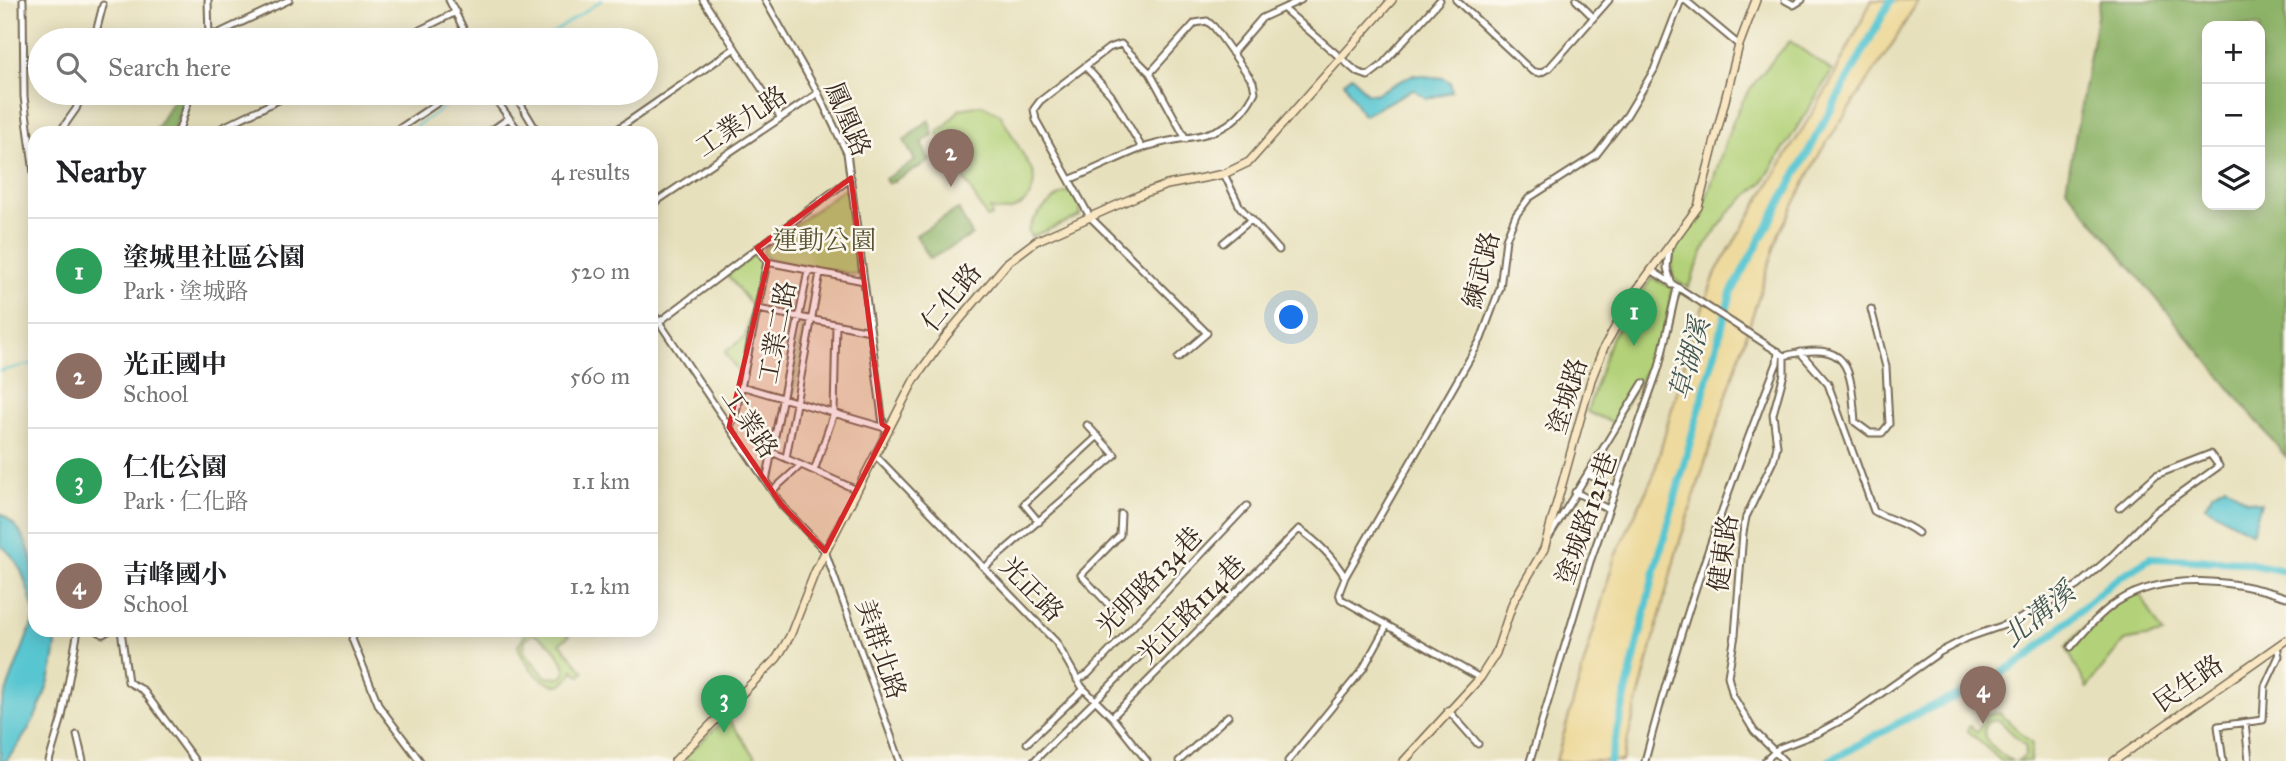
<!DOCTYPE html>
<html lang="en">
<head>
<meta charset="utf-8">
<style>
  body { margin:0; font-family:"IM FELL Great Primer","Noto Serif TC",serif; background:#f6f6f6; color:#202124 }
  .controls { position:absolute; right:21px; top:21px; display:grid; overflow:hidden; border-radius:14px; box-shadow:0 4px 18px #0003 }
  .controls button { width:63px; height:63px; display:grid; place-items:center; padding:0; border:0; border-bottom:2px solid #e0e0e0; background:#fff; color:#202124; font:35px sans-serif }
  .you { position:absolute; left:1292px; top:318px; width:24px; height:24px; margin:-18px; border:5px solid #fff; border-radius:50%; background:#1a73e8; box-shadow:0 0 0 10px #1a73e833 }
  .badge { display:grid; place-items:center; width:46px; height:46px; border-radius:50%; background:#ea580c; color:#fff; font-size:23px; font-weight:700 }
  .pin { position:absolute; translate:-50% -58px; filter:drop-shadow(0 2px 4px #0008) }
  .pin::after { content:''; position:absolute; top:37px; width:24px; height:21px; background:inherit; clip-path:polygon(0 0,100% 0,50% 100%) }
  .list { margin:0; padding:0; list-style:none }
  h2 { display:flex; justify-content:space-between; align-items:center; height:91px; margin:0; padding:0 28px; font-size:30px }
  h2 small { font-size:23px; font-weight:400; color:#757577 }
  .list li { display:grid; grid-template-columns:46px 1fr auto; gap:21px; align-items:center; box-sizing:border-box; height:105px; padding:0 28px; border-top:2px solid #e0e0e0 }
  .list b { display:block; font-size:26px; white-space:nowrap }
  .list p { margin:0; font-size:23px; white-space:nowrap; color:#757577 }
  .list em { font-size:23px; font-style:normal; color:#757577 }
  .icon { flex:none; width:38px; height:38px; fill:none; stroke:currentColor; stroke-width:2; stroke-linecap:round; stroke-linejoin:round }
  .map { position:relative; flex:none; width:2286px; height:761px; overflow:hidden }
  .search { position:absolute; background:#fff; box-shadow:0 4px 18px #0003; left:28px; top:28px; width:630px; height:77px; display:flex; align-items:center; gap:18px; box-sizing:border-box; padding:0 24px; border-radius:38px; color:#757577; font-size:26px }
  .panel { position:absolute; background:#fff; box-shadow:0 4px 18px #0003; left:28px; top:126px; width:630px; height:511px; border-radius:21px }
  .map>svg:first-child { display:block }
</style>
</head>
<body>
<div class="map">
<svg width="2286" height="761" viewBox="0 0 2286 761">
  <rect width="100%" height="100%" fill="#fbf7ec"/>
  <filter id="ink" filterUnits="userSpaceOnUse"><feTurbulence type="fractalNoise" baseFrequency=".0143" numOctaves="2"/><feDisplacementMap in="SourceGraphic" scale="14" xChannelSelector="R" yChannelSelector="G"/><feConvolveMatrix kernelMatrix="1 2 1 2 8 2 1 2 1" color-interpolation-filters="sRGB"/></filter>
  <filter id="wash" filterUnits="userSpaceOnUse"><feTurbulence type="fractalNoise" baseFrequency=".00686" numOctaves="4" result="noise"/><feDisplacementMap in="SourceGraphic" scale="28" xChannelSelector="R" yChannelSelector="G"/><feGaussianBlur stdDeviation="1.57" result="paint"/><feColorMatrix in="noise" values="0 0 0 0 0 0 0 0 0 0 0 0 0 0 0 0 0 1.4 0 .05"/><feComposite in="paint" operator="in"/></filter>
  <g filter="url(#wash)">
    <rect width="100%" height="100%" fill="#e7e0bc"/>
    <path fill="#b2d178" stroke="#767e4b" stroke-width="2" fill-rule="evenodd" d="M1790,41L1832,71L1763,182L1732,209L1707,243L1688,288L1673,278C1666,244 1685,242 1698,216C1715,184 1721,148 1736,115C1748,86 1770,64 1790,41Z
      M982,105L1000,114L1033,172C1038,199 1016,217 990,209L992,216L987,218L937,131L945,127L960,109Z
      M843,189L848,190L858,275L769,260L763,253L764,248Z
      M1071,191L1081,205L1080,216L1031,237L1028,231C1033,216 1055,194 1071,191Z
      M754,255L760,256L764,262L740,375L725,352L745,337L752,306L727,275Z
      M1652,278L1672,288C1668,340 1641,379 1615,423L1587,412L1611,339Z
      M805,323L807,326L794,394L790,396L801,326Z
      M2136,587L2163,634L2124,641L2087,688L2066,647L2106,605Z
      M528,630H563L569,636L560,643L584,672L580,676L573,670C560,707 522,666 518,645ZM534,634C547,638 567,660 565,674L560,678L546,677L524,652L525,639Z
      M2000,713L2032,744L2030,761H2017L2025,756L2026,747L1999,720L1987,722C1977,738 1998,754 2013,761H2001L1967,730L1970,726L1977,732L1986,715Z
      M727,717L758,761H687L685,757Z"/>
    <path fill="#8db368" stroke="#646e43" stroke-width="2" fill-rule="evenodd" d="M2100,0H2286V457L2066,188ZM2207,26H2260V205H2207Z
      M177,93H186L173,133H151L158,126Z
      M929,120L933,135L921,143L930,161L888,184L885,179L915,161L904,140Z
      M958,209L972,235L930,259L916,235Z"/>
    <path fill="#eeda9e" stroke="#94825e" stroke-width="2" d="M1872,0H1918L1895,40L1821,151L1779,233L1677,550L1622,761H1556L1615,556L1653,477L1692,336L1717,270L1831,82Z"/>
    <path fill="#59c6d1" stroke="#4a7878" stroke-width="2" d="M1412,75L1443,78L1450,82L1452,91L1427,99L1413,89L1363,116L1344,82L1352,76L1366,93L1375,94Z
      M2225,485L2246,500L2261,503L2252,533L2205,506L2212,494Z
      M0,513C37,537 35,576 35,615C28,591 23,560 0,545Z
      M35,616V630H57C55,679 37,724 6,761H0V708Z"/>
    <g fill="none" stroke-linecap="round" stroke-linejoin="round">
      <path stroke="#59c6d1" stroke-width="2" d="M542,40L602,0
        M406,133L465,93
        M0,371L35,363"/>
      <path stroke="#59c6d1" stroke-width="8" d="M1610,761L1654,574L1731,293L1891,0
        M1829,761L1909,717L1979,686L2026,658L2111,583L2150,558L2241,562L2286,571"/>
    </g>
  </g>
  <g filter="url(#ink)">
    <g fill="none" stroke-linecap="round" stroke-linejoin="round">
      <g stroke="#776a55" stroke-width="9">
        <path id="street" d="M23,0L24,97L35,181
          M208,0L209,40
          M449,0L469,40
          M703,0L781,118
          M765,0L818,93L847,153L883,424L888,428
          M1456,0L1532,71L1540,73L1549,68L1609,0
          M1576,0L1593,17
          M1685,0L1739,45
          M1785,0L1794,5L1802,0
          M1284,9L1357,72L1368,76L1381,66L1440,0
          M210,34H217L289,0
          M94,40L103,5
          M400,40L456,12
          M1232,53L1262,18L1301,0
          M1085,66L1111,95L1142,148
          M491,93L520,133
          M514,93L535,128
          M59,133L76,109L82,93
          M178,133L191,93
          M211,133L293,93
          M393,133L452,93
          M488,133L509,118
          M612,133L735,48
          M1224,174L1240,207L1279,250
          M1071,179C1094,170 1117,158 1140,149C1187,131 1228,146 1255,92L1253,82L1214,27L1207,21L1195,23L1150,73
          M651,205L818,93
          M1223,243L1252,219
          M1669,247L1667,268L1672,285
          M757,248L767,262L864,281
          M1651,270L1784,356V374L1773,414L1777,446L1774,459L1746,517L1743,533L1735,635L1728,676L1733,696L1754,731L1784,761
          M758,309L870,331
          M651,310L783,507L825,551L900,761
          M659,322L851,178
          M1800,352L1828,384L1874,511C1889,520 1904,522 1918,533
          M1784,356C1849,339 1851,366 1855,422L1870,433H1882L1889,424L1886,367L1871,309
          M1178,358L1207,333L1090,217L1036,120L1034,109L1040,101L1109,48L1121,44L1150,73L1186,139
          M741,386L885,428
          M729,427L735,417L767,262
          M774,453L857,490
          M875,455L1056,642L1082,687L1112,717L1147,761
          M786,458L820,273
          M814,471L834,413L836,324
          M1588,474L1615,490
          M766,481L808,271
          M772,491L801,465
          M1575,492L1608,509
          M1039,522L1024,504L1098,436
          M1549,537L1643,383
          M984,568L1115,455L1087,425
          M1345,577L1481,339L1500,288L1506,239L1516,215L1529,198L1596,155L1627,115L1654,70L1681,0
          M1110,606L1081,575L1120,535L1121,514
          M96,630L103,634L110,630
          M121,630L128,682L143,690L195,761
          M356,630L352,639L379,706L420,761
          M2071,647C2085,631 2099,614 2117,602C2165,571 2235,580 2286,597
          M1077,680L1088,674L1247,506
          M1448,710L1478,744
          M1112,717L1299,529C1318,542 1333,557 1345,577L1339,593L1341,599L1480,678
          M2245,723L2249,761
          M77,735L83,761
          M1027,743L1084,689
          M49,761L62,717L78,630
          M1034,761L1141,655
          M1179,761L1228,716
          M1288,761L1363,669L1387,625
          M1530,761L1590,562L1659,367L1677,288
          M1645,761C1680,625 1726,493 1777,363L1778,351
          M1765,761L1779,748L1818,733L1849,716L1940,652L1967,638L2016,621L2077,586L2113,555L2155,512L2219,466L2210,454L2156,475L2119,508
          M2223,761L2218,726L2263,720L2265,686L2279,656L2277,646"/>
      </g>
      <g stroke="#776a55" stroke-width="10">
        <path id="secondary" d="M675,761L777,658L790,636L815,572L914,380L946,336L1008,262L1036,241L1142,194L1167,185L1224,174L1249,162L1392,0
          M1404,761L1480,678L1496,653L1513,602L1544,549L1591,380L1604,347L1636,291L1698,207L1739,45L1756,0
          M2114,761L2286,640"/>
      </g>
      <use href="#street" stroke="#fff" stroke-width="5"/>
      <use href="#secondary" stroke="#f9e7c3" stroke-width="7"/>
    </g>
  </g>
  <path fill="#d62828" fill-opacity="0.2" stroke="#d62828" stroke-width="5" stroke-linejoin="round" d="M851,178L882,424L888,428L825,551L781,504L729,427L768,262L757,248Z"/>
  <g text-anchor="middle" stroke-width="5" stroke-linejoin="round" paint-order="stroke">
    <g font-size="26" fill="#3b2a1e" stroke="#fbf7ec">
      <text transform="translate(848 119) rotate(67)" y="9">鳳凰路</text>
      <text transform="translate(741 121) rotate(-34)" y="9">工業九路</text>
      <text transform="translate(1481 270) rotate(-76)" y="9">練武路</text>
      <text transform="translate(951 297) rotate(-51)" y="9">仁化路</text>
      <text transform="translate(777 332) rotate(-79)" y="9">工業二路</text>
      <text transform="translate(1567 396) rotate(-73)" y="9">塗城路</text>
      <text transform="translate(750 423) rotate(56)" y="9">工業路</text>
      <text transform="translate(1586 518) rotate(-71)" y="9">塗城路121巷</text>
      <text transform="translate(1723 553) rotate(-82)" y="9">健東路</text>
      <text transform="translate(1149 581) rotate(-46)" y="9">光明路134巷</text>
      <text transform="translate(1032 589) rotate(46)" y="9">光正路</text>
      <text transform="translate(1191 609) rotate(-45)" y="9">光正路114巷</text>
      <text transform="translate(881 649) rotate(71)" y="9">美群北路</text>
      <text transform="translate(2188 683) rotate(-35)" y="9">民生路</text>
    </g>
    <g font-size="26" fill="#595434" stroke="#fbf7ec">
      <text x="824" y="249">運動公園</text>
    </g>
    <g font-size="28" font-style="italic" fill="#445954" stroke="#fbf7ec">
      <text transform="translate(1689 359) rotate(-75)" y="10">草湖溪</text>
      <text transform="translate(2038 614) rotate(-39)" y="10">北溝溪</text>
    </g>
  </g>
</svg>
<div class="controls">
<button>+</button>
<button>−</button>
<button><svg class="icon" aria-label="layers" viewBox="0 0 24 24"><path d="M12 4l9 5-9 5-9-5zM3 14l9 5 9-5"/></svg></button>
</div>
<div class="you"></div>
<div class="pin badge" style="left:1634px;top:346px;background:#2e9e5b">1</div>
<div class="pin badge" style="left:951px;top:187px;background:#8d6e63">2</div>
<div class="pin badge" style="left:724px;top:733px;background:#2e9e5b">3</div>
<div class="pin badge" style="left:1983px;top:724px;background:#8d6e63">4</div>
<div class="search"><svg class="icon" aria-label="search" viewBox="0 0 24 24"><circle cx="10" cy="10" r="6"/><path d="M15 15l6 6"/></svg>Search here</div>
<section class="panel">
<h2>Nearby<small>4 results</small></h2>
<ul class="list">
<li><span class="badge" style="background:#2e9e5b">1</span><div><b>塗城里社區公園</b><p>Park · 塗城路</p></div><em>520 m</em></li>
<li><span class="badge" style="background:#8d6e63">2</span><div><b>光正國中</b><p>School</p></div><em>560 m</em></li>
<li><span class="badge" style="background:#2e9e5b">3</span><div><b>仁化公園</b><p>Park · 仁化路</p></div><em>1.1 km</em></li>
<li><span class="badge" style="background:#8d6e63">4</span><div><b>吉峰國小</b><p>School</p></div><em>1.2 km</em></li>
</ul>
</section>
</div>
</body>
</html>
